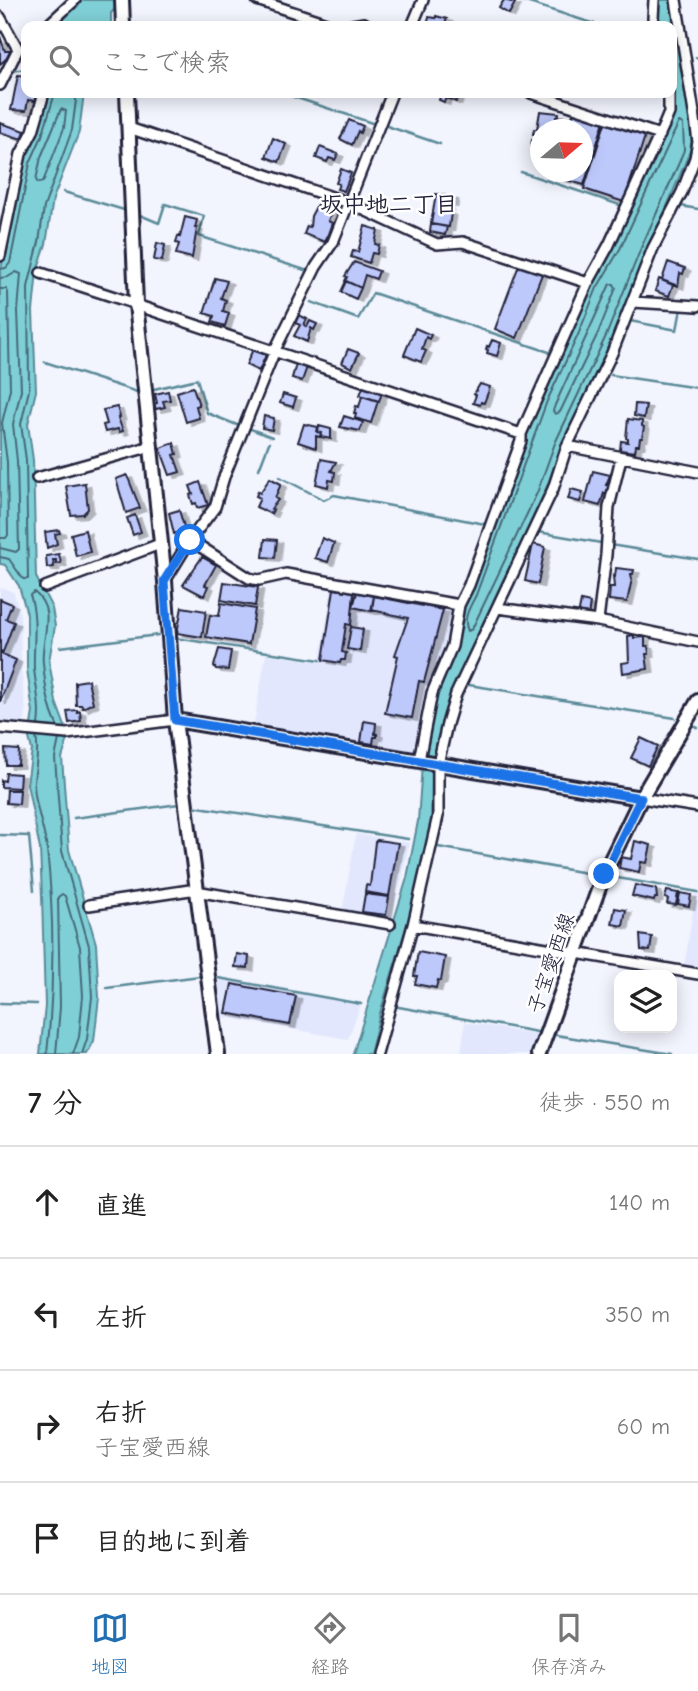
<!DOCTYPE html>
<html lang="ja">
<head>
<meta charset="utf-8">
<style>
  body { margin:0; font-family:"Comic Neue","Klee One",sans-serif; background:#f6f6f6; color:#222 }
  .controls { position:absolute; right:21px; bottom:21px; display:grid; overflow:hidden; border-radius:14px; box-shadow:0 4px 18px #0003 }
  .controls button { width:63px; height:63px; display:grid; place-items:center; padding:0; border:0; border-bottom:2px solid #e0e0e0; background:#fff; color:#222; font:35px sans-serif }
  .compass { position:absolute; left:530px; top:119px; width:63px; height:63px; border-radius:50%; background:#fff; box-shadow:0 4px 18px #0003; rotate:71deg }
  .stop { position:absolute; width:21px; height:21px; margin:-16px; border:5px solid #1a73e8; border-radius:50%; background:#fff }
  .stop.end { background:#1a73e8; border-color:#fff; box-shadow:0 2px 7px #0008 }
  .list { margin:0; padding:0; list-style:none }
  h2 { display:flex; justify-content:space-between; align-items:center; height:91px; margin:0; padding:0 28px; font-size:30px }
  h2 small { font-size:23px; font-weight:400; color:#767676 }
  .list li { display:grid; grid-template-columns:46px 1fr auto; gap:21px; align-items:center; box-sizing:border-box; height:112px; padding:0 28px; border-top:2px solid #e0e0e0 }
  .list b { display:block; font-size:26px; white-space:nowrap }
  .list p { margin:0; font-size:23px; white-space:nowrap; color:#767676 }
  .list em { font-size:23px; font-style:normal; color:#767676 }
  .icon { flex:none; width:38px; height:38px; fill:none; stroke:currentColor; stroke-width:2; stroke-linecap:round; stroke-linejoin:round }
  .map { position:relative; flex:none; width:698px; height:1054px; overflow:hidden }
  .search { position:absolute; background:#fff; box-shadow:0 4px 18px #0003; left:21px; right:21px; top:21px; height:77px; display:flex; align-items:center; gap:18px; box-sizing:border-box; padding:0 24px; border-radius:14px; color:#767676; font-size:26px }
  .sheet { height:539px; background:#fff }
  nav { display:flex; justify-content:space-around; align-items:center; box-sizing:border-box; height:98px; border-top:2px solid #e0e0e0; background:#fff; font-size:19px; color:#767676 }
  nav a { display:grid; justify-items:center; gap:4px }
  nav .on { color:#1f6fb2 }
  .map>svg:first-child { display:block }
</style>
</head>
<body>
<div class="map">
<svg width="698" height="1054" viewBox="0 0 698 1054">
  <defs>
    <filter id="shadow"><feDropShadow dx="5.5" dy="3" stdDeviation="0" flood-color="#0004"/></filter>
  </defs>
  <rect width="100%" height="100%" fill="#f2f4fe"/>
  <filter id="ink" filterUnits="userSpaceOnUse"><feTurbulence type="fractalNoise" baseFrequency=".0143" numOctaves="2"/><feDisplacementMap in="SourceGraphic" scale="14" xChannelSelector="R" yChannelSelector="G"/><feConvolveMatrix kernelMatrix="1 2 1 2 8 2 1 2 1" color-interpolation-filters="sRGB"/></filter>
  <g filter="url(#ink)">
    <path fill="#e2e7fd" d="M332,586L456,607L446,655L431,682L417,756L253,729L266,654L320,662Z
      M4,588L14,593L20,615L21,669L26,712L24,726L0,723V589Z
      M356,834L409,843L402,878L390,920L342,913Z
      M696,892H698V970L684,967Z
      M213,977L361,1004L348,1039L218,1016Z
      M465,1022L537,1035L530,1054H461Z"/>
    <path fill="#7fd0d6" stroke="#5a8a98" stroke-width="2" d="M80,0H124L111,13V26H61L65,17Z
      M657,0H672L685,79L692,135L690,151L612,339L570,428L543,496L453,692L432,763L431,829L412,908L380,1013L370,1054H353L407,878L418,821L422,765L438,687L456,648L459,615L540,399L572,333L591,285L614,246L670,122L674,92L672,72V26H659Z
      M49,93H84L79,132L53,199L46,244L37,271L33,311L36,391L28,424L33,460L36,577L52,608L55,626L49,661L56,702L66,729L67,742L62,758L69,850L96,944L99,997L94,1041L87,1054H40L45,1006L42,896L40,849L27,784L32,750L29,738L33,712L27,669V614L19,586L5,565L0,564V274L23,161L35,134Z"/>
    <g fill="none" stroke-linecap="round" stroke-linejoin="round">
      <path stroke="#476879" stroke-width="2" d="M61,109L66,111L64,128L43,182L38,183L36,180L41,157Z
        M679,122L683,124L684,150L678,165L641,248L606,336L555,443L537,493L472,629L468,631C462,618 470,607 476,595L547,401L578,335L597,288L620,249Z
        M0,269L6,268L10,263L30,163L42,136L55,93
        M0,278L8,277L16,272L21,274L18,311L21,390L13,424L17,461L19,549L16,552L0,548
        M610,284H614L616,288L598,333L560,412L555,414L553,411L555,405Z
        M0,289H6L8,292L10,389L2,423L7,462L8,535L6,538H0
        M0,557L9,559L23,579H28L26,460L21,424L29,390L28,287L39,242L44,207L72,130L77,93
        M38,725C41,706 36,688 34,669C33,645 38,618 30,595L34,592C58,611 40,639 43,663C45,684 48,708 58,727
        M36,737C40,754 34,769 34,785C35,807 44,828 47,849C54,915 54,988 47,1054
        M59,739L55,758L62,851L89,946L92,997L87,1039L82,1054
        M56,1054L60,1007L58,897L62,894L65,896L80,947L83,996L79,1037L73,1054"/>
      <path stroke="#5a8a98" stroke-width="2.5" d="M520,0L601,26
        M696,57L698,58
        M12,71L26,69
        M0,73L1,72
        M282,93L372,123
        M384,125L440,144
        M521,172L620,205
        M64,192L124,210
        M681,206L698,209
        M140,215L159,223L165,204L204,216L199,236L305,270
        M311,302L358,319L373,293L549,352
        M630,321L677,330L681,309L698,312
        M45,362L137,392
        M611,375L698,388
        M154,389L197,379L207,413L237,425
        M248,428L272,437
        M259,469L269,443
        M280,477L324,500L334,495L485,524
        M538,532L601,543
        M610,545L698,559
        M175,638L320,660
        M60,647L158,635
        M469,685L675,718
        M693,725L698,728
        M192,806L408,839
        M74,818L179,804
        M0,835L29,836L34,891
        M438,847L592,874
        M612,877L698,892
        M213,977L361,1004
        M107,988L200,976
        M0,1003L37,1004
        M393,1006L537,1032
        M556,1035L672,1054"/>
    </g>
    <path fill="#bec9fb" stroke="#22223b" stroke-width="2" filter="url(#shadow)" d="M504,0L515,3L509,14L499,8Z
      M436,16L447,19L444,26H427L429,17L436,18Z
      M0,36L5,51H11L12,54L0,64Z
      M18,75L26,76V93H35V101L28,100L26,111L11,110Z
      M441,93H459L456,102L446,98L444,102L439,100Z
      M540,111L559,113L558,117H556V130H540V148L531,146L532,140L536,141L537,134H533L534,129H537Z
      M574,111L604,121L584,185L553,176L555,172H582V130H568Z
      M349,120L363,126L360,133L358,131L352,145L340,139Z
      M0,123L25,131L22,139L0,132Z
      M605,123L622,127L621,128L645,136L624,202L584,189Z
      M273,138L286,144L279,162L266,157Z
      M320,147L338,154L335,160L329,158L327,162L316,158Z
      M341,169L351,173L344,191L337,189L339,184L336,183Z
      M436,194L453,197L452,204L448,203L447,212L451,213L449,227L431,224Z
      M320,199L338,206L336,212L332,210L328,221L332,223L325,242L304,234L307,226L310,227L311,216Z
      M185,217L197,220L195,228H197L192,258L176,254L179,244L176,243L178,236L180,237Z
      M431,224L447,227L445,235L430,232Z
      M365,226L378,230L375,244L379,245L377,254L372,253L369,263L351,257L353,251L358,252Z
      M157,243L165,245L162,261L154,260Z
      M354,262L379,271L376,279L365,275L361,288L345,281L347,277L345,276Z
      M668,262L685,268L683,274L680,273L678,286L662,280Z
      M519,265L542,274L517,338L495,329Z
      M215,278L227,281L221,298L226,300L223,311L229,313L225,326L212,322L214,316L204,313Z
      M659,279L673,285L669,296L655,291Z
      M346,281L361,288L356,299L341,292Z
      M299,315L307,319L304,325L307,327L310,321L317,324L314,330L311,328L307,342L294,336L300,325L295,323Z
      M415,328L431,335L429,339L426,337L422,349L426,351L421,362L404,355Z
      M492,340L501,343L497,356L487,353L488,350L486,349L487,346L489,347Z
      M253,349L266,355L259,371L246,365Z
      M348,349L359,353L352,368L342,363Z
      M296,364L307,367L302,381L292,378Z
      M480,384L490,387L484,403L481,402L480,405L473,403L476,395L474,394Z
      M193,387L199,405L196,406L199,418L186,422L177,392Z
      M363,387L382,393L379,401L360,395Z
      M168,391L170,400L163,401L165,407L156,409L154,404L157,403L155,394Z
      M283,394L296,398L293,407L280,403Z
      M362,396L378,401L371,423L355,418L356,414L354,413L356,406L359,407Z
      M635,404L646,405L644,418L634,416Z
      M117,407L120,417L118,418L123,431L119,432L118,429L105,432L103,425L107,424L103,410Z
      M264,416L274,418L272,430L262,428Z
      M344,416L363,422L360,431L340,427Z
      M628,419L642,421V426L644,427L642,438H640L639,445H636L635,452L620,450L621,441L628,442V439L626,438Z
      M304,424L318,427L317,432L321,433L320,437L316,436V448L298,442Z
      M319,426L331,429V439L321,437L322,433L318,432Z
      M174,443L177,454L174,455L180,472L170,475L160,448Z
      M321,459L336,462L331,471L335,472L334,481L329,480L328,487L316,484Z
      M593,471L610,475L606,485H609L606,494L604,493L600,506L585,502Z
      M127,475L140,508L126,513L116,479Z
      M270,478L281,484L275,498L278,500L271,509L273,510L271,514L256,507L260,498L256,496L258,491L260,493Z
      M200,482L208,505L197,508L196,503L193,504L190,495L193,494L190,486Z
      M85,483L88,509L83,514L71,515L66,486Z
      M571,489L583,492L580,502L568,499Z
      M179,510L185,530L174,534L169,513Z
      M135,515L141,532L133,535L127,518Z
      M59,530L60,533L55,534L57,544L47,548L45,532Z
      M85,530L90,552L76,556L71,534Z
      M322,538L334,543L328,562L315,558Z
      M265,539L277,540L275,558L263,557Z
      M533,544L545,547L538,584L525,581Z
      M59,554L61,563L56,564V560H53L54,567L47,568L46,556Z
      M202,557L216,565L205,585L208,586L204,596L183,585Z
      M616,568L634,570L633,574H631L632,579L627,602L609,600L610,587H614L613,576L615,577Z
      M224,582L258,587L255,606L221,600Z
      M334,589L354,592L351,625L346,624L342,652L346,653L345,660H341L340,663L323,660Z
      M357,592L374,596L371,611L353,607Z
      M374,596L443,610L424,682L419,681L412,718L385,713L398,656L395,655L408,618L372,610Z
      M0,599L12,604L6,619L14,622L3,652L0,651Z
      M581,601L590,603L588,617L578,616Z
      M221,603L255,609L249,644L206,637L210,615L219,616Z
      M182,607L206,611L202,637L177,633Z
      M351,627L363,629L360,651L347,649Z
      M634,635V638L645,637V646H648L649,654H646L648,669L623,673L622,663L629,662L628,636Z
      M219,649L231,651L228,670L216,669L214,666Z
      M0,653L16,660L0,702Z
      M88,680L93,703L83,708L82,705H76L75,682Z
      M77,710V712L80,711L81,721L69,723L67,711Z
      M364,721L376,723L375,734H377V737H374L373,744L361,742Z
      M641,738L658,746L648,766L631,758Z
      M5,749L19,750L18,765H6Z
      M6,773L20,774L19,788L1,787V780L5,781Z
      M7,790H20L19,804L6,803Z
      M377,840L398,843L389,896L365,892L366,885L370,886L375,842Z
      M635,841L651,845L647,863L641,862L639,872L619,868L621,857L631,859Z
      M635,885L656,889L657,898H655L654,901L632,896Z
      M667,891L678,893L676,905L667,904L668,899L665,898Z
      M680,893L691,895L689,906L678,904Z
      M365,894L389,897L386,915L362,912Z
      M615,908L626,910L623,926L612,924Z
      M640,935L652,937L650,951L641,950Z
      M418,952L445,957L441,981L438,980L436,988L415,984L417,976H414Z
      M237,954L249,956L248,968L235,967Z
      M232,984L296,996L290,1025L226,1013Z"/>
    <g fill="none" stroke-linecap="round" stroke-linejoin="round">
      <g stroke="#22223b" stroke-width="14">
        <path id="minor" d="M257,0L335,26
          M654,0L653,18L655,26
          M0,17L18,49L0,85
          M47,26L75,0
          M347,26L364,23L369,26
          M412,26L423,0
          M531,93L660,135
          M129,128L349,203L437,244L463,242L588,283
          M0,256L21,154L33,131L44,93
          M41,273L136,304
          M633,302L698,306
          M136,305L521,434
          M567,446L698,472
          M37,478L152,446
          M190,540L249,578L259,580L286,574L459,605
          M165,581L190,540L215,507L224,477L275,350L316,267L333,242L392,93
          M45,587L160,544
          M497,608L598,621L698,642
          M598,621L606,555L609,507L621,458
          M0,728L67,734L175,720
          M419,760L432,693L452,646L459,605L469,585L521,441V434L588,283L609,245L664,125L669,113V93
          M641,798L698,807
          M89,905L190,890L390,924
          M413,925L698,974
          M377,1054L413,925L438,816V764L447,724L456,694L553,489L567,446L612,353L653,248L682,192L695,158L698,142L695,119L676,0"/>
      </g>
      <g stroke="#22223b" stroke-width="18">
        <path id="tertiary" d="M122,0L123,26
          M127,93L136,304L165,581L175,720L218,1054
          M175,720L641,798"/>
      </g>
      <g stroke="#22223b" stroke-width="18">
        <path id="secondary" d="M539,1054L604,874L641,798L698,701"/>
      </g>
      <use href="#minor" stroke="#fff" stroke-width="9"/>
      <use href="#tertiary" stroke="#fff" stroke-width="12"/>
      <use href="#secondary" stroke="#fff" stroke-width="12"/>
    </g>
  </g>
  <g fill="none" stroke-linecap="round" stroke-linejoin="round" filter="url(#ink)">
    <path stroke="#1a73e8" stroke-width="9" d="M190,540L164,581L175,720L641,798L604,874"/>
  </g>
  <g text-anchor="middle" stroke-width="5" stroke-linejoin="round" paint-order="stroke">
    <g font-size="21" fill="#22223b" stroke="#fff">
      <text transform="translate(551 963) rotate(-71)" y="7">子宝愛西線</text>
    </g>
    <g font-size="23" font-weight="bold" fill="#22223b" stroke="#fff">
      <text x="389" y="212">坂中地二丁目</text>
    </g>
  </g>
</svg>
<div class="controls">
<button><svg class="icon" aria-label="layers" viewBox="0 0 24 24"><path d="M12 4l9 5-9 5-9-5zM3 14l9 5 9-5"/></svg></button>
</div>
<svg class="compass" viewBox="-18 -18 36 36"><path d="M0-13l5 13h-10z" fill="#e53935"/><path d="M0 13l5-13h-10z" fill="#767676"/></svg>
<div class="stop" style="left:190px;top:540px"></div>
<div class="stop end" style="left:604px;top:874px"></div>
<div class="search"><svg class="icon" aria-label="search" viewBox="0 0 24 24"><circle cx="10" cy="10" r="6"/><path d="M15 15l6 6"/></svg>ここで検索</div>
</div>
<section class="sheet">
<h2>7 分<small>徒歩 · 550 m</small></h2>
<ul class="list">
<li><svg class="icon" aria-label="ahead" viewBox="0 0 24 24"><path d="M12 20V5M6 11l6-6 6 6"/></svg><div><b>直進</b></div><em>140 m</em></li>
<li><svg class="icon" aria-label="left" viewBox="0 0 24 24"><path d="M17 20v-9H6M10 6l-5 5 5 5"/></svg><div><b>左折</b></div><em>350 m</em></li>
<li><svg class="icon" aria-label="right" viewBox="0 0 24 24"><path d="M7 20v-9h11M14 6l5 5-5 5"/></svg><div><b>右折</b><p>子宝愛西線</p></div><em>60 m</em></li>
<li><svg class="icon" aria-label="arrive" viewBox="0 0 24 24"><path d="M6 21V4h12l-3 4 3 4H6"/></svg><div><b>目的地に到着</b></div></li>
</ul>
</section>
<nav>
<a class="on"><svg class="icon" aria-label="map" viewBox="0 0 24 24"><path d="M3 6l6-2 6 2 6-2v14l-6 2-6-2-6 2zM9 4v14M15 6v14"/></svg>地図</a>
<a><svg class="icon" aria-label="directions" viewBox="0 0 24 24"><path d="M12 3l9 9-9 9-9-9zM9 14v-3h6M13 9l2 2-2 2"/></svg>経路</a>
<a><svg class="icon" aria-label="saved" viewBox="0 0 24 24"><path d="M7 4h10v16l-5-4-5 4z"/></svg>保存済み</a>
</nav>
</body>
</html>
